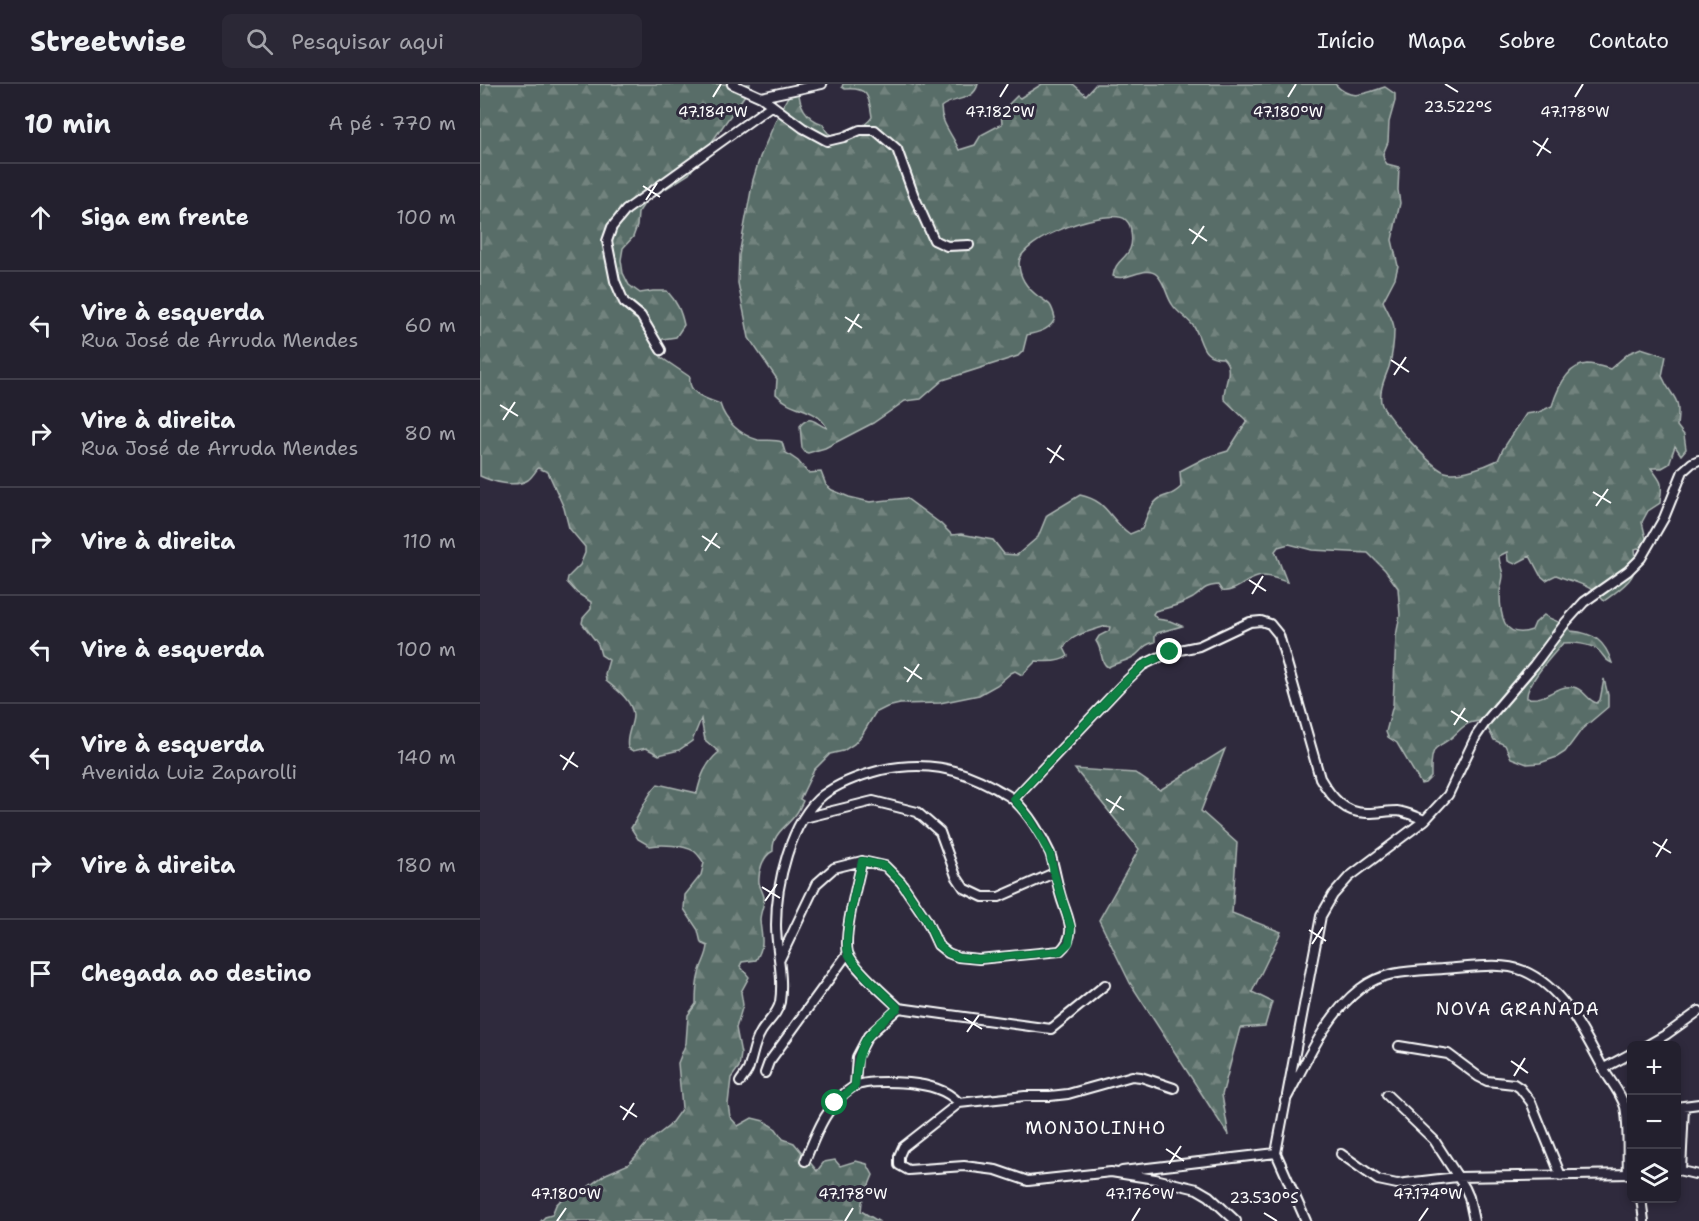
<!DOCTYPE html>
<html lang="pt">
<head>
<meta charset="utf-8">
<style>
  body { margin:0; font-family:"Shantell Sans",sans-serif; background:#2b2836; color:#f1f3f6 }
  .controls { position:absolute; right:18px; bottom:18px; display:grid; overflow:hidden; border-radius:9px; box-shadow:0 3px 9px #0003 }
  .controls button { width:54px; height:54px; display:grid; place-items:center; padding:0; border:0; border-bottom:2px solid #403e4a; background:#23202e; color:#f1f3f6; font:30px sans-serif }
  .stop { position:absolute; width:18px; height:18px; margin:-14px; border:4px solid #0b8043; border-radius:50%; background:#fff }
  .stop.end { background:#0b8043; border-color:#fff; box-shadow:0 2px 6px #0008 }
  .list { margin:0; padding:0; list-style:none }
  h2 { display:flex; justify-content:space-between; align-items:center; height:78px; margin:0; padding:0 24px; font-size:26px }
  h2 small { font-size:20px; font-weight:400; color:#a3a3aa }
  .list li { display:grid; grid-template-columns:39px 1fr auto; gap:18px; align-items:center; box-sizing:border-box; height:108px; padding:0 24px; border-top:2px solid #403e4a }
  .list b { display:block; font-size:22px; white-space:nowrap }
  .list p { margin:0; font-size:20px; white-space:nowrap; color:#a3a3aa }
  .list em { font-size:20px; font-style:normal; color:#a3a3aa }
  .icon { flex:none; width:33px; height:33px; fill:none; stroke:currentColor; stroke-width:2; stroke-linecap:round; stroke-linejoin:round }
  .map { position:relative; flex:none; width:1219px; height:1137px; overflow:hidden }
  header { display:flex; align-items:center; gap:36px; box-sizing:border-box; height:84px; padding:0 30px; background:#23202e; border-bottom:2px solid #403e4a }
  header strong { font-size:28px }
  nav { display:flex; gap:33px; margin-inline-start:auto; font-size:21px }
  .search { width:420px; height:54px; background:#2b2836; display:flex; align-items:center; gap:15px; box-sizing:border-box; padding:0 21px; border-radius:9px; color:#a3a3aa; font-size:22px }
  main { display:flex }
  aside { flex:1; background:#23202e }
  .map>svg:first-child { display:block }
</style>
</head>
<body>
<header>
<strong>Streetwise</strong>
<div class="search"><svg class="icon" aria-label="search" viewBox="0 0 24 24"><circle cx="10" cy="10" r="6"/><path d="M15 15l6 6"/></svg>Pesquisar aqui</div>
<nav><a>Início</a><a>Mapa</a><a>Sobre</a><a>Contato</a></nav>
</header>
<main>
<aside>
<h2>10 min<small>A pé · 770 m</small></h2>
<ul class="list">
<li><svg class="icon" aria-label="ahead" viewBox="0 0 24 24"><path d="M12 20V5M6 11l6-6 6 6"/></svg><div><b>Siga em frente</b></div><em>100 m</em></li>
<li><svg class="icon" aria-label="left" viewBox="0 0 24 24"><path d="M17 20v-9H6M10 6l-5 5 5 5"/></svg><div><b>Vire à esquerda</b><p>Rua José de Arruda Mendes</p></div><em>60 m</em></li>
<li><svg class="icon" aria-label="right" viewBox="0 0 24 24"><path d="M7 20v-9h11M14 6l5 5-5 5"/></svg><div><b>Vire à direita</b><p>Rua José de Arruda Mendes</p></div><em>80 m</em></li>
<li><svg class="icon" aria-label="right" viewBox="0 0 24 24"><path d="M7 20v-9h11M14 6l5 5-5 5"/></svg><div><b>Vire à direita</b></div><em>110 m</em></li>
<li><svg class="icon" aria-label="left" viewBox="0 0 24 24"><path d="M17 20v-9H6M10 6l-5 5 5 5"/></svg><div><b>Vire à esquerda</b></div><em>100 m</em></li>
<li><svg class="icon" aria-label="left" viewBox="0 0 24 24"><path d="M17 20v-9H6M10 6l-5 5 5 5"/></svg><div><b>Vire à esquerda</b><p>Avenida Luiz Zaparolli</p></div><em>140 m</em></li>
<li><svg class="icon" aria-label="right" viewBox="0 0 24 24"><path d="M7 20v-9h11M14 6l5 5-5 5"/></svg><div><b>Vire à direita</b></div><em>180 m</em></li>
<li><svg class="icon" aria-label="arrive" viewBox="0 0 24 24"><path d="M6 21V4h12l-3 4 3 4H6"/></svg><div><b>Chegada ao destino</b></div></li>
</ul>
</aside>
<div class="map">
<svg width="1219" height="1137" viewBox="0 0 1219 1137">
  <defs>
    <pattern id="forest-firs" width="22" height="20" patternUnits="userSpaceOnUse" patternTransform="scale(1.5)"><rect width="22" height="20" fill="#596d67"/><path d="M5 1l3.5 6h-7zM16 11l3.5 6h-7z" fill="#72837e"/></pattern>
  </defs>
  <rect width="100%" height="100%" fill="#2f2a3d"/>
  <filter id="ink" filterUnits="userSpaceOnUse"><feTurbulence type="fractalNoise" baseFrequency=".0167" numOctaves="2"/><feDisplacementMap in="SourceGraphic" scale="12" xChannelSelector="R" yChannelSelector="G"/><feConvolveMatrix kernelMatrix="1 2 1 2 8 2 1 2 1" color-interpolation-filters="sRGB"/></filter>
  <g filter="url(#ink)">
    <path fill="url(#forest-firs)" stroke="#acb6b3" stroke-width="1.5" d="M0,0H270L265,11L209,90L166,117L158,129L157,142L153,153L143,164L141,176L143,189L149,201L160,209L173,207H187C197,218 201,227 204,241L196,253L183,255L175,264L182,274L210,293C207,310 227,315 240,320C245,337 260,351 278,356C286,357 294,355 302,358L305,368L318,377L328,389L341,388L346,401L352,406L369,413L390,418L426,414L461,440L472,451L481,450L513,456L524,470L537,471L558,453L567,431L600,411C629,417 628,435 650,450L662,445C666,435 670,420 680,414C689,409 691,413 701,403L700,387L725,374L748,367L767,337L744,315C743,301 755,285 743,274C720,274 723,257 714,243C708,234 697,229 692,220C686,211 685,199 677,191C665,180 646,199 633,192C635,172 656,175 651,148C651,144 649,139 646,136C632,122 539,154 539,179C539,193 548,205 559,213C562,215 567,218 570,221C572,224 574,230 575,234C571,246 558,248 547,251L543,267L538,272L463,296L441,315L425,317L393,339L345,364L328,369L325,368L322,364L320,342C331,329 335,340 347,344C336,322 312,328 296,310L297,295L269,254L258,199L259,171L273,96L280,73L299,29L315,0L319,4C318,20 326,35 343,40C344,43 345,46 348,49C357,57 387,42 392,33C389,13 389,3 365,5L362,3L363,0H428L444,3L446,0H498C494,18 472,13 461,23C461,40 473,51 479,66L495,61L501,51L522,40L521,28L537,12L540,14L562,0H593L606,11L616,0H855C871,18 886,9 905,3L915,10V17L909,38L908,58L903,70L904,76L907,80L919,83L918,106L920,119L912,156L918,182L915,194L903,217C906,225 915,237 914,246C914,257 912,272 909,283C905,294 899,306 901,318C903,330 953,385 965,388C979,392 1006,382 1018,376L1023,365L1046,330L1059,328L1072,322C1077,306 1087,281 1107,280C1114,280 1123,283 1130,285L1149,269L1161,264L1186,272L1182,292C1193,318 1201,309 1197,342L1204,351L1206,365L1201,371L1195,362L1189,380L1182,384H1171C1184,401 1182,399 1180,419L1168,427L1162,438L1169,467L1166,468L1158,464L1155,465C1159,496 1146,500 1124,517C1109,499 1097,500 1076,491L1066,496L1060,491L1050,472L1035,480L1028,477L1027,468L1019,472C1019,479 1022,484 1023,491C1023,497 1020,503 1020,509C1020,531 1023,556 1052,546L1055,539L1064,531C1073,537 1084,538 1091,547C1114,549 1125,557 1132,579C1124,576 1124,571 1118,566C1110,560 1093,558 1083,559C1074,570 1045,600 1047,614C1067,617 1075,601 1093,603C1104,604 1107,617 1117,619L1120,616L1124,595L1128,611V623L1102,645L1085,668L1077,673L1060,679L1047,680L1031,674L1025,661L1014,656L1004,637C985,637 984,643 971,654C966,658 959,661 955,665C950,672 951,685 951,693L945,699L941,700L917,659L908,653L906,648L913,621L916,552L920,531L918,504L905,486L888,469L832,466L809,460L798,463L795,467L807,498C800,496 791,492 783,492C768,492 757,509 742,507L738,501C721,503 725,506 713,514C701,521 688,524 675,527L673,530L677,535L690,537L702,542L677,549L675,552V558C660,561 663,569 651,574C643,578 636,579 628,583C620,579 623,567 616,557L619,552L629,547L630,543L626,542C612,547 589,551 584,564L588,572C580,579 566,578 556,577L542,591L535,587L531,589L517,601L499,611L460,619L420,620L407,623L395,629L382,651L374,660L363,667L350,670L334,686L320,715L323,717C321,721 319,726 316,730C307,743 292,749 293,767C283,772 278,787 279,799C280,804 283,808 284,813C285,820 280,828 280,836C281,853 286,859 276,876L262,878L260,882L269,893L261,908L263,921L256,944L261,970L259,983L251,994L248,1020L250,1033L258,1042L272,1034L284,1037L296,1045L303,1055L314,1059L337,1087L344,1078L355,1076L360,1082L376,1077L387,1080L393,1091L382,1118L381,1127L398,1137H61L65,1133L72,1131L76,1121L81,1116L105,1105L126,1090L149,1080L167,1059L189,1042L202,1024L198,979L206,959L208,931L216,920C216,910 216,900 219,890C221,880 227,873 228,862L221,859L218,846L204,825L205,811L221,791L224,779C221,775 218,770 214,767C203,761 182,760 170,762L158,755L151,744C161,729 165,713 178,700L217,709C221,692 225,680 239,668L225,656L221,635L212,657L199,666L179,671L166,664L153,667L148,664C145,652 153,642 153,631C152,616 136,605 126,597L125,590L129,576L121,571L118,560L102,539L103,534L111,525V518L97,509L87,498L88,493L100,481L105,469V463L89,444L84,424L68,388L58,384C55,388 52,393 48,396C35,404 13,398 0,392Z
      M745,665L721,727L757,759L752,829L801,848L772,908L792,918L785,942L760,944L742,1011L749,1052L650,899L619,836L659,765L595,685L655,689L680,706Z"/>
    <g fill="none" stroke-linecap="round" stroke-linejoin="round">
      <g stroke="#fff" stroke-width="12">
        <path id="minor" d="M252,0L281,13L323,44L347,57L364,53L380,46H395L417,65L434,112L454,156L467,162L489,161
          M281,13L342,0
          M181,266L161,232L144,218L135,197L127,157L132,143L146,126L292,21
          M534,715L640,603L663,581L690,568L719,562L770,538L781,537L790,540L799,551L840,694C851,713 865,730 888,729C898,729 908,727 917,727C927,728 936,733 945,736L968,711L996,652L1007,636L1054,581L1086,538L1104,518L1148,487L1161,474L1184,434L1203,387L1212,379L1219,376
          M324,734L393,717L437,728L460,748L476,792L484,804L503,813H519L574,789
          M382,777C378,797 363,850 368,869C373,884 407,912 419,924
          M919,962L968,970L999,993L1007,997L1034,1000L1040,1004L1051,1018L1081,1092
          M1166,962L1187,950L1219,927
          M1124,984L1152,969
          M285,989L289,978L368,869
          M260,998C263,993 268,988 269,983C273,971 274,959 281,948C287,938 298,930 300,918C304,891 296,866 296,841C296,801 310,737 343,711C359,699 382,691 401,686C444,677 477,683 515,704C521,708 529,711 534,716C548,729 562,751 570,769C574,780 577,800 581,813C587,834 599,849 580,867L499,875L478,873L468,869L458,861L446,835L421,798L405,782L382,777L354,784L336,800L300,875
          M375,1002L377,973L388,952L419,924L571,945L625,901
          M694,1004L661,993L652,992L588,1010L570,1012H545L479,1019L423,1063L419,1072V1081L428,1086L484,1082L516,1086L548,1097L631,1088L675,1095L717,1105L729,1112L756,1137
          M907,1011L954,1056L985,1104L989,1113L994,1137
          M805,1017C826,979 845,932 880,905C904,886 934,887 963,885C987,884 1020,877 1044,887C1086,905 1106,954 1127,991C1133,1000 1142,1012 1145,1023C1149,1041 1147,1071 1148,1091
          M1196,1023L1219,1020
          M796,1069L841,832L853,811L869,793L945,736
          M796,1069L826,1137
          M861,1070L898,1096L917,1100L977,1093L1152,1090
          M325,1077C336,1050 347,1019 373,1003C385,996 415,998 429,999C448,1001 466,1005 479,1019
          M1198,1086L1219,1091
          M1201,1086L1204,1023
          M642,1087L796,1069
          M1161,1114L1164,1137"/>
      </g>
      <use href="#minor" stroke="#2f2a3d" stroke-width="8"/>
    </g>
  </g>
  <g fill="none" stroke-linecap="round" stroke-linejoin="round" filter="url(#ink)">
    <path stroke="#0b8043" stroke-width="8" d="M355,1019L375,1002C378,959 385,951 418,924C407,912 373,883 368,869C363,850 378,797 382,777L405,782L421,798L446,835L458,861L468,869L478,873L499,875L580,867L589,859L591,844L574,789L570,770L550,735L534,715L640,603L663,581L690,568"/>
  </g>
  <path fill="none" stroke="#fff" stroke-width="2" d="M965,0L978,8M233,13L241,0M520,13L528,0M808,13L816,0M1095,13L1103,0M1053,57L1071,69M1057,72L1068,54M163,102L180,113M166,116L177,99M709,145L727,157M712,160L724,142M365,233L382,244M368,248L379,230M911,276L929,288M914,291L926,273M20,321L38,332M23,336L35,318M567,364L584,376M570,379L581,361M1113,408L1131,419M1116,422L1128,405M222,452L240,464M225,467L237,449M769,496L786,507M772,510L783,492M424,583L442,595M427,598L439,580M971,627L988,638M974,641L985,624M80,671L98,683M83,686L94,668M626,715L644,726M630,729L641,712M1173,758L1191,769M1176,773L1187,755M282,803L300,814M285,817L297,800M829,846L846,857M832,860L843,843M484,934L502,945M487,948L499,931M1031,977L1048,989M1034,992L1045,974M140,1022L157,1033M143,1036L154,1019M686,1065L704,1077M689,1080L701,1062M784,1129L797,1137M77,1137L86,1124M365,1137L373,1124M652,1137L660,1124M939,1137L948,1124"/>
  <g text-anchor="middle" stroke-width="6" stroke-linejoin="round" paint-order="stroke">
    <g font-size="18" letter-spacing="1.5" fill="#fff" stroke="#2f2a3d">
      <text x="1038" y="931">NOVA GRANADA</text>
      <text x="616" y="1050">MONJOLINHO</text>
    </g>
  </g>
  <g font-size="15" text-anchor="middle" fill="#fff" stroke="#2f2a3d" stroke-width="6" stroke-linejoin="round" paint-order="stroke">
    <text x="978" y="28">23.522°S</text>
    <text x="233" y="33">47.184°W</text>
    <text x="520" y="33">47.182°W</text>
    <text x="808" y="33">47.180°W</text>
    <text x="1095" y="33">47.178°W</text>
    <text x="86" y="1115">47.180°W</text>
    <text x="373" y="1115">47.178°W</text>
    <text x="660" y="1115">47.176°W</text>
    <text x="948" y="1115">47.174°W</text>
    <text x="784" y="1119">23.530°S</text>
  </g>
</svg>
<div class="controls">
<button>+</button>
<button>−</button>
<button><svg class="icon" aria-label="layers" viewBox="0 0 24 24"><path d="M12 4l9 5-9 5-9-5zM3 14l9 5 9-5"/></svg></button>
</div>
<div class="stop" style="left:355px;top:1019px"></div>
<div class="stop end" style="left:690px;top:568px"></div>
</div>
</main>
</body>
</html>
